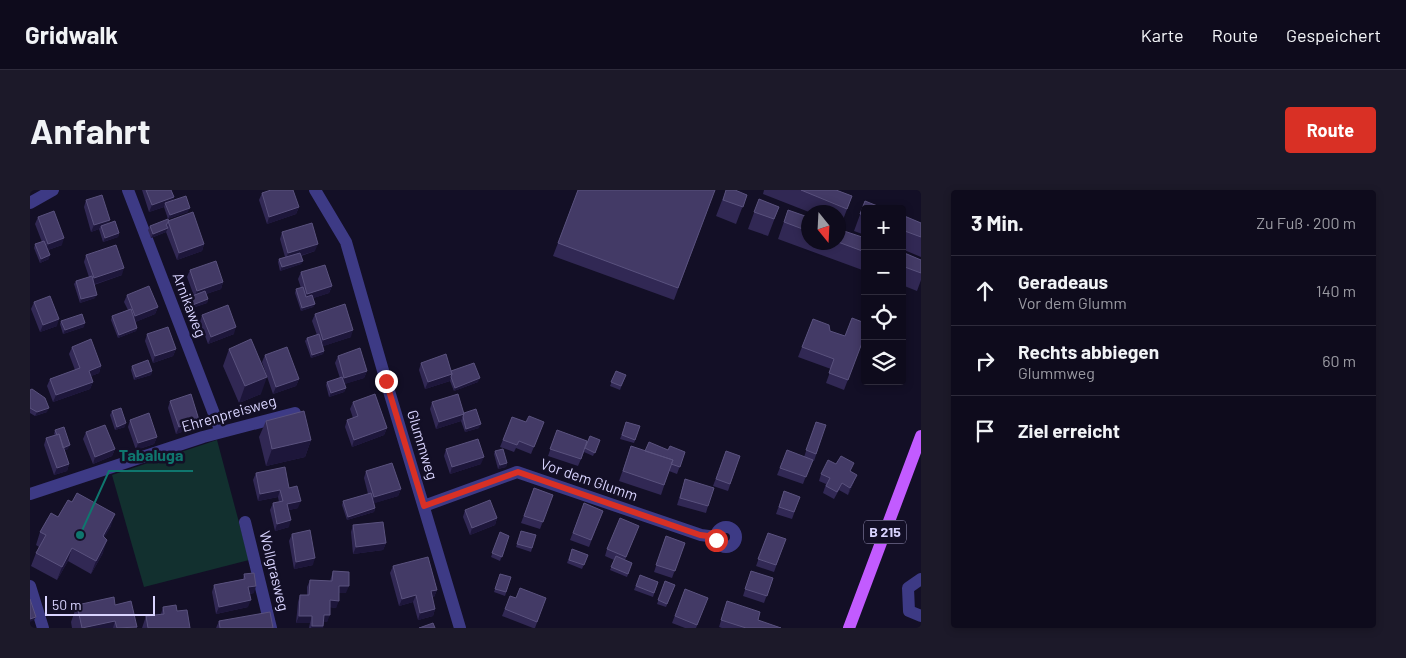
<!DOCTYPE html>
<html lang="de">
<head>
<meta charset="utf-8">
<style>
  body { margin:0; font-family:Barlow,sans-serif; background:#1c1929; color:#f1f3f6 }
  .controls { position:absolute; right:15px; top:15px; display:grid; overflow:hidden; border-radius:5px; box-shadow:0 2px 8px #0003 }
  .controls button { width:45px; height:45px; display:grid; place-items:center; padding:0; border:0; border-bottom:1px solid #2e2b3b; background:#0e0b1c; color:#f1f3f6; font:25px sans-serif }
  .compass { position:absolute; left:771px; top:15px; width:45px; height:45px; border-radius:50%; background:#0e0b1c; box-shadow:0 2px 8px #0003; rotate:162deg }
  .scale { position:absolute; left:15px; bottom:12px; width:110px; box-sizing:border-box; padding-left:5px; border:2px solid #d9d4ff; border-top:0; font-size:14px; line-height:18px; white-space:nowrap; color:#d9d4ff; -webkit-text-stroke:4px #130f26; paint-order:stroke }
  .stop { position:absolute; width:15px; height:15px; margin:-11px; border:4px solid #d93025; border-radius:50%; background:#fff }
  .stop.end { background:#d93025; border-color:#fff; box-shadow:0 1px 5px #0008 }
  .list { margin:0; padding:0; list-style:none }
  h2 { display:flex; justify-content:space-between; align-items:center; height:65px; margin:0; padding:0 20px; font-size:21px }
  h2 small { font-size:16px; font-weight:400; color:#9b9ba3 }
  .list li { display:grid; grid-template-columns:32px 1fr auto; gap:15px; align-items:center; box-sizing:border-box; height:70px; padding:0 20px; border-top:1px solid #2e2b3b }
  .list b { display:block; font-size:19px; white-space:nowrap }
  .list p { margin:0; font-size:16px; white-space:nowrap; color:#9b9ba3 }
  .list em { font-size:16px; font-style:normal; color:#9b9ba3 }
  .icon { flex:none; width:28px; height:28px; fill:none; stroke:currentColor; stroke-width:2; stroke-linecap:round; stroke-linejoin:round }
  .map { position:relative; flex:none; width:891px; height:438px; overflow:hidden; border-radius:5px }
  header { display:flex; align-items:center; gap:30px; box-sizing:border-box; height:70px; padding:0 25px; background:#0e0b1c; border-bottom:1px solid #2e2b3b }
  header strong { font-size:24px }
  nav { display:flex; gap:28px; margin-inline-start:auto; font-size:18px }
  .intro { display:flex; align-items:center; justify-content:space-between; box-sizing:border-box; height:120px; padding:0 30px }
  h1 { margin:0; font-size:35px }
  .button { padding:12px 22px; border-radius:5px; background:#d93025; color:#fff; font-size:18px; font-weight:700 }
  main { display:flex; gap:30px; padding:0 30px }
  aside { flex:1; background:#0e0b1c; border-radius:5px; box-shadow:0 2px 8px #0003 }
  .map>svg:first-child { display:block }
</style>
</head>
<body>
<header>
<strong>Gridwalk</strong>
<nav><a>Karte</a><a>Route</a><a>Gespeichert</a></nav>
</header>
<div class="intro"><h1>Anfahrt</h1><a class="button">Route</a></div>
<main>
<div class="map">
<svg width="891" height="438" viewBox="0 0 891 438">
  <rect width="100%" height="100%" fill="#130f26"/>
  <path fill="#12302f" d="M187,250L219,370L114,397L82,285Z"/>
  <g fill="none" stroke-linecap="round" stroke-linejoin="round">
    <path stroke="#3d3a85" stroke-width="12" d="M98,0L191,242
      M285,0L316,52L356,191L430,438
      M0,13L23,0
      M0,304L173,247L265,223
      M394,316L487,282L671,345L686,347
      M215,332L241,438
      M686 347a10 10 0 1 1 20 0a10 10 0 1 1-20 0Z
      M891,389L878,398L879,421L891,426
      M0,396L13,438"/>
    <path stroke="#c25bff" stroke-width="12" d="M819,438L891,246"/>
  </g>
  <path fill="#312854" d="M112,0H141L144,7L142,11L158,22L138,29L134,17L119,22Z
    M548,0H685L644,110L523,66Z
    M696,0L717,5L706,34L686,26Z
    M734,0H806L822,6L811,35L808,34V22H779L733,4Z
    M232,3L269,17L266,24L237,34L229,10Z
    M729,9L749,17L738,46L718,39Z
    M56,10L78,33L89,43L88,47L73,52L69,39L61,42L54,17Z
    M835,11V45L824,41Z
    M758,20L778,27V52H808L835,48V81L748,49Z
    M872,25L891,33V67L872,59Z
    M8,27L32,55L18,60L19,69L10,73L4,58L5,54L12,52L5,34Z
    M139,31L174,54L172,61L147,70L136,42L121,48L118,40L120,36Z
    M252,42L285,61L271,66L273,71L271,74L250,81L248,72L249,69L255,67L250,49Z
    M872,62L891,70V90L887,101L872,95Z
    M56,65L92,85L64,95L65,108L50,113L44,94L46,91L59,87L54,72Z
    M160,80L193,92L191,99L176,104L178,109L177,113L159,119L156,111L157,108L164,106L157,87Z
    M271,82L302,96L299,103L283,108L285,114L283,117L271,121L265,103L266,99L271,98L268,89Z
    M97,105L128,117L125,124L105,132L107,138L106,141L88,148L81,130L82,126L98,120L94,112Z
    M4,112L27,136L10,142L1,119Z
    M285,124L321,147L293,156L294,161L293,164L281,168L275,151L277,148L287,145L282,131Z
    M172,125L204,144L178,154L170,132Z
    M783,129L800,141L815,146L835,145L814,200L796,193L801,179L768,167Z
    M31,131L54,137L33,144L30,134Z
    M117,144L146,159L143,166L123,173L115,151Z
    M42,157L71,176L69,183L61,186L63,192L60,199L23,212L17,196L20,189L45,180L39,164Z
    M199,159L231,204L209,213L193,176Z
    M235,165L269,189L266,196L243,204L232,172Z
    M308,166L337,181L334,188L314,194L316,198L314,202L299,207L296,195L297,192L310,188L305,173Z
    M391,173L421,181L448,192L424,201L420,191L395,199L389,180Z
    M102,176L122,181L121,185L104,190L101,180Z
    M586,181L596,185L590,200L580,196Z
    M0,200L17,222L5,226L0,223Z
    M140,211L169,230L166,237L146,244L138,218Z
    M323,212L357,238L354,245L322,257L315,237L317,230L323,228L320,219Z
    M402,212L434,223L449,238L435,242L431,231L406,239L400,219Z
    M82,221L95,237L85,240L80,225Z
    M482,227L496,232H514L501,264L486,258L484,262L470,257Z
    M100,230L127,247L124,254L106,260L98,237Z
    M236,231L281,250L275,267L236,276L229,247Z
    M596,232L610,236L604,253L590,249Z
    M786,232L796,235L784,271L782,270L773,294L747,285L757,260L774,267Z
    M25,240L38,259L34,260L39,274L37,281L24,285L14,255L16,248L25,245L24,244Z
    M527,240L557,251L570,250L563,266L554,262L548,276L518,266Z
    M56,242L85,259L82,266L63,274L53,249Z
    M601,256L615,261L638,260L655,262L647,284L639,281L631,305L589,291Z
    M416,259L451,274L420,284L414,266Z
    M465,261L477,273L476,277L468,279L464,264Z
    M696,261L710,266L698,301L683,296Z
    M336,281L371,299L368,306L344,313L345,318L344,322L317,330L312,315L313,311L338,304L334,288Z
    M821,281L824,292L818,305L809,300L804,309L793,303L796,294L789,291L791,284Z
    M226,283L259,298L268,318L259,320V337L245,341L240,320L243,313L249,312L248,307L228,311L223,290Z
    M655,289L678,316L676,323L647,315Z
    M504,298L523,305L510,339L491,333Z
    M754,301L770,307L762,329L746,324Z
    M554,313L573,321L559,357L540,350Z
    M435,320L467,328L465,335L440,345L433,327Z
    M28,327L81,336L74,347L73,363L61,384L38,371L27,390L1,376L6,363L9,357L6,355L10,342Z
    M323,335L356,353L353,360L323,364L321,342Z
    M491,341L506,345L501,362L486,357Z
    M470,342L479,346L470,371L461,367Z
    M606,343L595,370L602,373L597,387L580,380L584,370L575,366L577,359Z
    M738,343L756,349L744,382L726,376Z
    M262,344L283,375L264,379L259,351Z
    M636,346L655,353L642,388L624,382Z
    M542,359L558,365L552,379L537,373Z
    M363,376L407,400L404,407H402L405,419L403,426L388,430L383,412L369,416L360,383Z
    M303,381L316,403H309L306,418L300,417L297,432H294L293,438H279L280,433H266L268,412L270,405H277V397L280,390L300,391Z
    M721,381L743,388L734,413L713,406Z
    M214,384L224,403L219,404L218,417L186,424L182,402L184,395L213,389Z
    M470,384L481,387L475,406L464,402Z
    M610,385L628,392L623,407L604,400Z
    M635,391L645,395L636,417L627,414Z
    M655,399L678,408L666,438H655L642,433Z
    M480,406L486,408H516L505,438H503L472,426Z
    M697,411L728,430L751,438H692L689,437Z
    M47,415H85L107,437V438H42L41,432Z
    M133,417L147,421L160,438H112L116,426L131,424Z
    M189,431L243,438H186Z"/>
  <path fill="#1d163a" d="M144,7L141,14L135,13L134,17L119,22L122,15Z
    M269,17L266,24L237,34L239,27Z
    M160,18L158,22L138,29L140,25Z
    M80,30L77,37L71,36L69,39L61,42L64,35Z
    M138,38L136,42L121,48L123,44Z
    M89,43L88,47L73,52L75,48Z
    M34,48L32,55L15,61L18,54Z
    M174,54L172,61L147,70L149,63Z
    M288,54L285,61L256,70L258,63Z
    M20,65L19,69L10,73L11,69Z
    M273,71L271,74L250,81L252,77Z
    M94,78L92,85L62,95L64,88Z
    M193,92L191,99L164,108L167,101Z
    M302,96L299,103L275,111L277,104Z
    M67,105L65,108L50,113L51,109Z
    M178,109L177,113L159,119L160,116Z
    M285,114L283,117L271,121L272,118Z
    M128,117L125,124L103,133L105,126Z
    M29,129L27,136L10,142L13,135Z
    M55,133L54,137L33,144L35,140Z
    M206,137L204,144L178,154L181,147Z
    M107,138L106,141L88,148L89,145Z
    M323,140L321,147L291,157L293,150Z
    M146,159L143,166L123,173L125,166Z
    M294,161L293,164L281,168L282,165Z
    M71,176L69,183L56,188L59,181Z
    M122,181L121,185L104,190L106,187Z
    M337,181L334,188L312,195L314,188Z
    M422,184L420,191L395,199L398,192Z
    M237,187L231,204L209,213L215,196Z
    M450,188L448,192L424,201L425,198Z
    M269,189L266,196L243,204L246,197Z
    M63,192L60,199L23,212L26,205Z
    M316,198L314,202L299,207L301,203Z
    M19,218L17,222L5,226L7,222Z
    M434,224L431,231L406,239L409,232Z
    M169,230L166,237L146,244L149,237Z
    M96,233L95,237L85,240L87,237Z
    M451,234L449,238L435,242L436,239Z
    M357,238L354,245L322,257L324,250Z
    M127,247L124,254L106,260L108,253Z
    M281,250L275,267L236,276L242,259Z
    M40,255L38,259L30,262L31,258Z
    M85,259L82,266L63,274L65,267Z
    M454,267L451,274L420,284L422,277Z
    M477,273L476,277L468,279L470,275Z
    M39,274L37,281L24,285L27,278Z
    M827,285L824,292L818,305L820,298Z
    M371,299L368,306L342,314L344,307Z
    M250,300L248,307L228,311L230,304Z
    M271,311L268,318L255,321L257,314Z
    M345,318L344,322L317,330L318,327Z
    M85,324L81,336L68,359L73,346Z
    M467,328L465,335L440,345L442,338Z
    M261,330L259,337L245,341L247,334Z
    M77,350L73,363L61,384L66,371Z
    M356,353L353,360L323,364L326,357Z
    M42,358L38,371L27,390L32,377Z
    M285,368L283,375L264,379L266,372Z
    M226,396L224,403L215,404L218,397Z
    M309,396H319L316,403H307Z
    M407,400L404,407L398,408L401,401Z
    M386,405L383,412L369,416L372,409Z
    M221,410L218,417L186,424L189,417Z
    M300,410L309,411L306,418L298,417Z
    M405,419L403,426L388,430L390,423Z
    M294,425H300L297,432H292Z
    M269,426H282L280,433H266Z
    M6,427L4,430L0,432V429Z
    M85,431L83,438H52Z
    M282,436H293V438H281Z"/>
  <path fill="#433a66" stroke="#5a527e" d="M116,0H141L144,7L122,15Z
    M241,0H263L269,17L239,27L232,3Z
    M548,0H685L648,98L528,53Z
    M696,0H705L717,5L713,17L693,10Z
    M771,0H806L822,6L817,19Z
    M72,5L80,30L64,35L56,10Z
    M156,6L160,18L140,25L135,13Z
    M729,9L749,17L744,29L724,22Z
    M835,11L855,19H835V25L830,24Z
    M758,20L778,27V41L754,32Z
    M24,21L34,48L18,54L8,27Z
    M163,22L174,54L149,63L138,31Z
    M872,25L891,33V47L872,40Z
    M138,29L139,31L136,35L138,38L123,44L120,36Z
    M85,31L89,43L75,48L71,36Z
    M282,33L288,54L258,63L252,42Z
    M808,39L835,48V62L808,52Z
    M14,51L20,65L11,69L5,54Z
    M86,55L94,78L64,88L56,65Z
    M872,62L891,70V83L872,76Z
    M270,63L273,71L252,77L249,69Z
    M186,71L193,92L167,101L160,80Z
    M295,75L302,96L277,104L271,82Z
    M62,86L67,105L51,109L46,91Z
    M119,96L128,117L105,126L97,105Z
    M273,97L276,107L282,105L285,114L272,118L266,99Z
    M175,101L178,109L160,116L157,108Z
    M20,106L29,129L13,135L4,112Z
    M315,114L323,140L293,150L285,124Z
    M198,115L206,137L181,147L172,125Z
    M101,119L107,138L89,145L82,126Z
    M52,124L55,133L35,140L31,131Z
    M822,128L835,133V145L818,190L799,183L804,169L772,157L783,129L799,135L800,141L815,146Z
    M138,137L146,159L125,166L117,144Z
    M289,144L294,161L282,165L277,148Z
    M61,149L71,176L59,181L63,192L26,205L20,189L50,178L42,157Z
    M221,149L237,187L215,196L199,159Z
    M257,157L269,189L246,197L235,165Z
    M330,158L337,181L314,188L308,166Z
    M416,164L422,184L398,192L391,173Z
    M118,170L122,181L106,187L102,176Z
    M444,173L450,188L425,198L421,187L422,184L421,181Z
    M586,181L596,185L591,196L581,192Z
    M312,187L316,198L301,203L297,192Z
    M2,199L15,208L19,218L7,222L0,218V200Z
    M161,204L169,230L149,237L140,211Z
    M345,204L357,238L324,250L317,230L328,226L323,212Z
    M428,204L434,224L409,232L402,212Z
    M91,218L96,233L87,237L82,221Z
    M446,219L451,234L436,239L433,227L434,223Z
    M274,221L281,250L242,259L236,231Z
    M119,223L127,247L108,253L100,230Z
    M499,226L514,232L504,257L489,251L487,255L473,250L482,227L496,232Z
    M596,232L610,236L605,250L592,245Z
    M786,232L796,235L786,264L776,260Z
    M75,235L85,259L65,267L56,242Z
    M34,237L40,255L33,258L29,244L27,245L25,240Z
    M527,240L557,251L551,269L520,259Z
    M29,244L39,274L27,278L16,248Z
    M560,246L570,250L565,263L555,258Z
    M448,249L454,267L422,277L416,259Z
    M619,252L638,260L640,256L655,262L650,277L641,274L643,270L615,261Z
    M601,256L643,270L634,295L593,281Z
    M473,259L477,273L470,275L465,261Z
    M757,260L783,270L776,287L750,278Z
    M696,261L710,266L700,294L686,289Z
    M811,266L824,273L820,281L827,285L820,298L812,293L807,302L796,296L800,288L791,284L798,270L806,274Z
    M362,273L371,299L344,307L336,281Z
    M255,277L259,298L267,296L271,311L257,314L261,330L247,334L243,313L253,311L250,300L230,304L226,283Z
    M655,289L684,298L678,316L650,308Z
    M504,298L523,305L513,332L494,326Z
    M754,301L770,307L764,322L749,317Z
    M47,303L85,324L73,346L77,350L66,371L42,358L32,377L6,363L16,345L10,342L21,323L28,327L38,310L42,312Z
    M341,303L345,318L318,327L313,311Z
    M460,310L467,328L442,338L435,320Z
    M554,313L573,321L561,350L543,343Z
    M590,328L609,336L596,367L577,359Z
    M353,332L356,353L326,357L323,335Z
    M280,340L285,368L266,372L262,344Z
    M491,341L506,345L502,358L487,354Z
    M470,342L479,346L472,367L462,363Z
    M738,343L756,349L746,375L728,369Z
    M636,346L655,353L645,381L626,375Z
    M542,359L558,365L554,375L539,370Z
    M586,366L602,373L598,384L581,377Z
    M398,367L407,400L401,401L405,419L390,423L386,405L372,409L363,376Z
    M303,381L319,382V396H309V411L300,410V425H294L293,436H282V426H269L270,405H279L280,390L302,391Z
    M721,381L743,388L737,406L715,399Z
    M224,383L226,396L218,397L221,410L189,417L184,395L215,389L214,384Z
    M470,384L481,387L476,402L465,399Z
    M610,385L628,392L624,403L606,396Z
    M635,391L645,395L637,414L628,410Z
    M490,398L516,408L507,432L475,419L480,406L486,408Z
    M655,399L678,408L667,435L645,426Z
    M84,407L85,415L101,411L107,437L87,438L85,431L52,438L47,415Z
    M0,409L6,427L0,429Z
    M697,411L730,422L728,430L751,438H716L691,430Z
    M146,415L147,421L157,420L160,438H118L116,426L134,424L133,417Z
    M240,422L243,438H190L189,431Z
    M403,433L405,438H389Z"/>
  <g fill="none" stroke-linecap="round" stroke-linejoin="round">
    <path stroke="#d93025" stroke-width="6" d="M356,191L394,316L488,282L670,345L686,347V350"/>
  </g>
  <g text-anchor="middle" stroke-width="5" stroke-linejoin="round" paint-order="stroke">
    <rect fill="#130f26" stroke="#9e99be" stroke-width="1" x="834" y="330.5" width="42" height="23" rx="4"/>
    <g font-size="14" font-weight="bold" fill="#d9d4ff">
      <text x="855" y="347">B 215</text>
    </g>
    <g font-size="15" fill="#d9d4ff" stroke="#130f26">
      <text transform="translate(159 115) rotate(69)" y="5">Arnikaweg</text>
      <text transform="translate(199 224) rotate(-16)" y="5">Ehrenpreisweg</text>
      <text transform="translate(392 255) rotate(73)" y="5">Glummweg</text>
      <text transform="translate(559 290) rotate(19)" y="5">Vor dem Glumm</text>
      <text transform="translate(244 381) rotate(76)" y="5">Wollgrasweg</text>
    </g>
  </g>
  <path fill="none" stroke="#0f766e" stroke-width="2" d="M50 345L79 281H163"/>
  <circle fill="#0f766e" stroke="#130f26" stroke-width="2" cx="50" cy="345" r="5"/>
  <g font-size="16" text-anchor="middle" font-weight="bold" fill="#0f766e" stroke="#130f26" stroke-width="5" stroke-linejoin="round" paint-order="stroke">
    <text x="121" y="271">Tabaluga</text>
  </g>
</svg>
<div class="controls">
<button>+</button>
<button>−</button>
<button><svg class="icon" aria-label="locate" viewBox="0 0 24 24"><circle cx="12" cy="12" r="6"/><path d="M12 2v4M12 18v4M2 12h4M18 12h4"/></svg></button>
<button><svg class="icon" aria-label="layers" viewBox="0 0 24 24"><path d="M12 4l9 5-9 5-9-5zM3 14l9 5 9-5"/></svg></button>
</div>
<svg class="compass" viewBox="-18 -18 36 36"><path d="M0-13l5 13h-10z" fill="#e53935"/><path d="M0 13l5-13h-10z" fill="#9b9ba3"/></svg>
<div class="scale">50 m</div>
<div class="stop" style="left:686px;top:350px"></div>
<div class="stop end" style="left:356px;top:191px"></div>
</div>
<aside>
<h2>3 Min.<small>Zu Fuß · 200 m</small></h2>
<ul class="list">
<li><svg class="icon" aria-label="ahead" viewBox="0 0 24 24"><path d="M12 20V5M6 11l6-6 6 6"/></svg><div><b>Geradeaus</b><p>Vor dem Glumm</p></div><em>140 m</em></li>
<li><svg class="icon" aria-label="right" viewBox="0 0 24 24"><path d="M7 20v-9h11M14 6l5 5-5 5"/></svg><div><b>Rechts abbiegen</b><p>Glummweg</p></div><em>60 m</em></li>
<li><svg class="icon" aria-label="arrive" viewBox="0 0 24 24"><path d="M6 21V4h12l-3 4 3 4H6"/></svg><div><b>Ziel erreicht</b></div></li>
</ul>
</aside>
</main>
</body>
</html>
